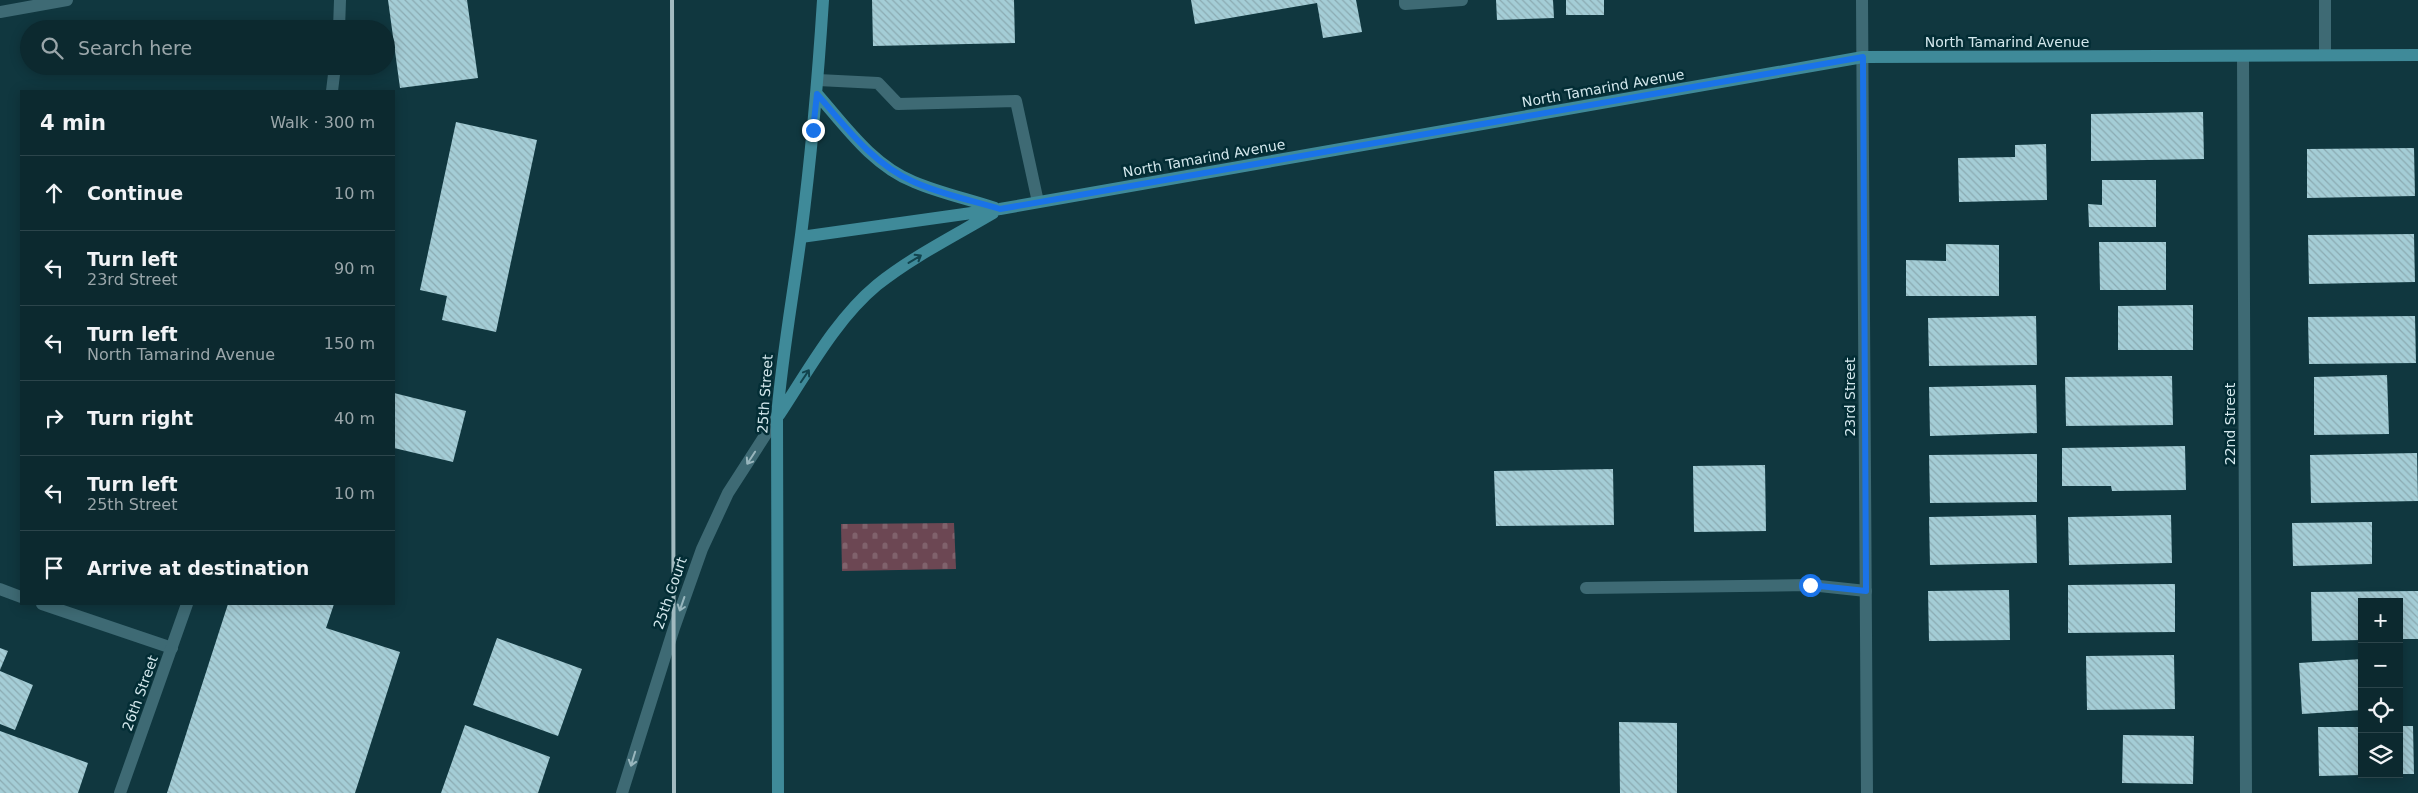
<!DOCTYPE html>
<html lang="en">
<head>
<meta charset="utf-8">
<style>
  body { margin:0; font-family:"DejaVu Sans",sans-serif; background:#1a353b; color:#f1f3f6 }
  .controls { position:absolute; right:15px; bottom:15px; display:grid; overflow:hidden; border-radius:0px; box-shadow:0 2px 12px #0003 }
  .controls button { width:45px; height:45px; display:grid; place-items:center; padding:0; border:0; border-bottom:1px solid #2c454b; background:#0c292f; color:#f1f3f6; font:25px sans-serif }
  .stop { position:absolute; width:15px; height:15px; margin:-11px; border:4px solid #1a73e8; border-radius:50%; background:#fff }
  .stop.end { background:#1a73e8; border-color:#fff; box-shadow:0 1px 5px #0008 }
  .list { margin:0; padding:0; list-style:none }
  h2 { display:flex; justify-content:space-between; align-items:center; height:65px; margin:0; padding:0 20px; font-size:21px }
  h2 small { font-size:16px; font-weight:400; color:#9aa6aa }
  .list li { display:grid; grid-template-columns:32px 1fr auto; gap:15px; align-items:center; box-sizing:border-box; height:75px; padding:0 20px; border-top:1px solid #2c454b }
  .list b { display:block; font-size:19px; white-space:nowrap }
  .list p { margin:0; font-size:16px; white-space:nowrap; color:#9aa6aa }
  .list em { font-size:16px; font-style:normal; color:#9aa6aa }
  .icon { flex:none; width:28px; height:28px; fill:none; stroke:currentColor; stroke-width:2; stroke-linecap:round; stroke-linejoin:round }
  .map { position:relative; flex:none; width:2418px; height:793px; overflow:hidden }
  .search { position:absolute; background:#0c292f; box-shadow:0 2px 12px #0003; left:20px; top:20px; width:375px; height:55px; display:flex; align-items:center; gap:12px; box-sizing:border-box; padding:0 18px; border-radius:28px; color:#9aa6aa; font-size:19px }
  .panel { position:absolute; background:#0c292f; box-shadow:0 2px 12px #0003; left:20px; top:90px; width:375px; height:515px; border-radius:0px }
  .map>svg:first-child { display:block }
</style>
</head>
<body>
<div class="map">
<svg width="2418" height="793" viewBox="0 0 2418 793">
  <defs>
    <pattern id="cemetery-stones" width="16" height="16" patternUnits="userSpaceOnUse" patternTransform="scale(1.25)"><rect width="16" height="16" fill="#6c4753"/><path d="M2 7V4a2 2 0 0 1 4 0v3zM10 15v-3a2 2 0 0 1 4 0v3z" fill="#80626c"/></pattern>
    <pattern id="building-back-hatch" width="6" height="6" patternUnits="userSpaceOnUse" patternTransform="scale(1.25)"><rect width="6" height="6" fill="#a4cdd6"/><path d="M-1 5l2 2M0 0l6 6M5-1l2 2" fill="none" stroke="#8babb2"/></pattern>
  </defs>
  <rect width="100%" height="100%" fill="#10373f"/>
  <path fill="url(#cemetery-stones)" d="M954,523L956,569L842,571L841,524Z"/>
  <path fill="url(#building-back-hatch)" d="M388,0H467L478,78L400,88Z
    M872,0H1014L1015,43L873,46Z
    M1191,0H1356L1362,32L1323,38L1317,3L1195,24Z
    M1496,0H1553L1554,18L1497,20Z
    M1566,0H1604V15H1566Z
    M2203,112L2204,159L2091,161V114Z
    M456,122L537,140L496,332L442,320L447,296L420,290Z
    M2046,144L2047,200L1959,202L1958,158L2015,157V145Z
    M2414,148L2415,196L2307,198V149Z
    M2102,180H2156V227H2089L2088,204L2102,205Z
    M2414,234L2415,282L2309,284L2308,235Z
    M2099,242H2166V290H2100Z
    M1946,244L1999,245V296H1906V260L1946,261Z
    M2193,305V350H2118V306Z
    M2036,316L2037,365L1929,366L1928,318Z
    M2415,316L2416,363L2309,364L2308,317Z
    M2387,375L2389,434L2314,435V377Z
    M2172,376L2173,425L2066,426L2065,377Z
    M2036,385L2037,433L1930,436L1929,387Z
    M394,393L466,411L453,462L394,448Z
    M2185,446L2186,490L2112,491L2111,486H2062V448Z
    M2417,453L2418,501L2311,503L2310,455Z
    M2037,454V502L1930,503L1929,455Z
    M1765,465L1766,531L1694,532L1693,466Z
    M1613,469L1614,525L1496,526L1494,471Z
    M2036,515L2037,563L1930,565L1929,517Z
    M2171,515L2172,563L2069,565L2068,517Z
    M2372,522V564L2293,566L2292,523Z
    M2175,584V632L2068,633V585Z
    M2009,590L2010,640L1929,641L1928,591Z
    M2418,591V639H2399V602H2362V640L2312,641L2311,592Z
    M228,604H334L326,628L400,652L355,793H167Z
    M497,638L582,669L558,736L473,705Z
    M0,648L8,651L0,670Z
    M2174,655L2175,709L2087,710L2086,656Z
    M2362,659V710L2302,714L2299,663Z
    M0,671L33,685L15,730L0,724Z
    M1619,722L1677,723V793H1620Z
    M465,725L550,757L538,793H441Z
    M2399,726H2413L2414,774H2399Z
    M2318,727H2362V775L2319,776Z
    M0,731L88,763L78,793H0Z
    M2123,735L2194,736L2193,784L2122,783Z"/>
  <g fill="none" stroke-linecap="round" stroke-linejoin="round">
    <path stroke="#3e6a74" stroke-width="12" d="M1405,0V4L1462,0
      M818,80L878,83L898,104L1016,101L1038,202
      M1586,588L1810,585L1866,591
      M0,589L21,597
      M42,604L172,648"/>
    <path stroke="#3e6a74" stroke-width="12" d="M1862,0L1867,793
      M2325,0V55
      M0,12L67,0
      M339,29L340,0
      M2243,56L2246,793
      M332,91L335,66
      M120,793L187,604
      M622,793L674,628L702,549L728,493L777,417"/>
    <path stroke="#3f8a99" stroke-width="12" d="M817,94C845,126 873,166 914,182C940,193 968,199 995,208
      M801,237L1000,209L1863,57L2418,55
      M779,415C808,371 836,319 877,285C912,257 954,236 993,213
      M778,793L777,417C782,356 793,296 801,235C811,157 818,79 823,0"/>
    <path stroke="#a2bac0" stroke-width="4" d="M672,0L674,793"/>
  </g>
  <defs><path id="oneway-shaft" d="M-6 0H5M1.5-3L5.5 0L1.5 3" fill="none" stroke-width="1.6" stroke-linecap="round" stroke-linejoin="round" transform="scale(1.25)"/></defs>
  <g stroke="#12444e">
    <use href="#oneway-shaft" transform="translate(915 259) rotate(-31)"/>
    <use href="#oneway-shaft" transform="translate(805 376) rotate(-56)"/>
  </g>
  <g stroke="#98b6bd">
    <use href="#oneway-shaft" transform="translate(751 458) rotate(123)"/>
    <use href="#oneway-shaft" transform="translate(682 604) rotate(109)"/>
    <use href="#oneway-shaft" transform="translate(633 759) rotate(107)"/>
  </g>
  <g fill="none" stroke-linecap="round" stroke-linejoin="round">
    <path stroke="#1a73e8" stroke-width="6" d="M813,130L817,94C845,126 872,163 912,181C939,194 971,200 1000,209L1863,57L1866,591L1810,585"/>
  </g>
  <g text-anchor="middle" stroke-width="5" stroke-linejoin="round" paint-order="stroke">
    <g font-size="14" fill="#d4e8ed" stroke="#032d35">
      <text x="2007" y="47">North Tamarind Avenue</text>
      <text transform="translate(1603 88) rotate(-10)" y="5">North Tamarind Avenue</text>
      <text transform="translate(1204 158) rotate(-10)" y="5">North Tamarind Avenue</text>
      <text transform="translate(765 394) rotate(-86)" y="5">25th Street</text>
      <text transform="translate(1850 397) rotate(-90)" y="5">23rd Street</text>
      <text transform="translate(2230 424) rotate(-90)" y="5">22nd Street</text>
      <text transform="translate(670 593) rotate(-71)" y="5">25th Court</text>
      <text transform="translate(140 693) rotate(-70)" y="5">26th Street</text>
    </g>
  </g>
</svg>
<div class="controls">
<button>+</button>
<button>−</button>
<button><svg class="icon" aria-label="locate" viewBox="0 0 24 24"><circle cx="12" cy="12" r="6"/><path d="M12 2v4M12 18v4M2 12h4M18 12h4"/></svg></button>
<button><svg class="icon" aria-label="layers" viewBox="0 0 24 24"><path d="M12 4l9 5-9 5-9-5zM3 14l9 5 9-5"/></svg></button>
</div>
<div class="stop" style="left:1810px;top:585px"></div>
<div class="stop end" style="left:813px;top:130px"></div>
<div class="search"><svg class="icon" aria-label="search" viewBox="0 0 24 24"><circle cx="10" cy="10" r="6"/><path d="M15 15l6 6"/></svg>Search here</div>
<section class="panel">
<h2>4 min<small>Walk · 300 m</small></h2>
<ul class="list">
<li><svg class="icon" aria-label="ahead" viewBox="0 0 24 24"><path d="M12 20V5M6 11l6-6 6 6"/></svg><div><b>Continue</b></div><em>10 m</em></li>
<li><svg class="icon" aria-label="left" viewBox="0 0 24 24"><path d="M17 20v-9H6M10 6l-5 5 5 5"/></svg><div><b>Turn left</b><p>23rd Street</p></div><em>90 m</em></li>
<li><svg class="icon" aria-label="left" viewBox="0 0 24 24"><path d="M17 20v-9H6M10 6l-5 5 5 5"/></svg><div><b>Turn left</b><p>North Tamarind Avenue</p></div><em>150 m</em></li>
<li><svg class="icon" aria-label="right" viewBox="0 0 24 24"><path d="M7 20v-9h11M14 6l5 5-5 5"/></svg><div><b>Turn right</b></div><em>40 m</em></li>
<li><svg class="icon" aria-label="left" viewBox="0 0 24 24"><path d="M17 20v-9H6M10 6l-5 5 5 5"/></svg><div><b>Turn left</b><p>25th Street</p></div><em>10 m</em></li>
<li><svg class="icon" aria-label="arrive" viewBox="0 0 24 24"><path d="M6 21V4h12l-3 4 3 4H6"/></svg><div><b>Arrive at destination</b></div></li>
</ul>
</section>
</div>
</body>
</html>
